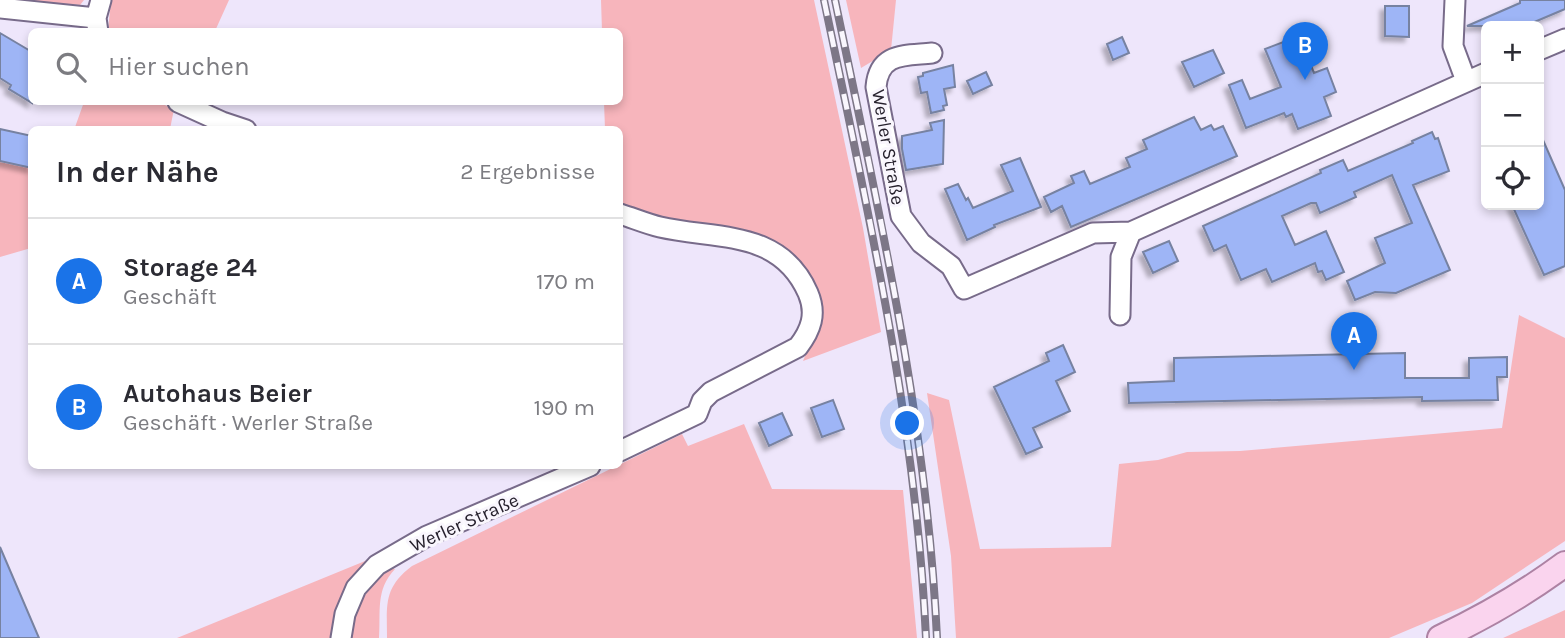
<!DOCTYPE html>
<html lang="de">
<head>
<meta charset="utf-8">
<style>
  body { margin:0; font-family:Karla,sans-serif; background:#f2f2f3; color:#2b2b33 }
  .controls { position:absolute; right:21px; top:21px; display:grid; overflow:hidden; border-radius:10px; box-shadow:0 4px 10px #0003 }
  .controls button { width:63px; height:63px; display:grid; place-items:center; padding:0; border:0; border-bottom:2px solid #e1e1e2; background:#fff; color:#2b2b33; font:35px sans-serif }
  .you { position:absolute; left:908px; top:424px; width:24px; height:24px; margin:-18px; border:5px solid #fff; border-radius:50%; background:#1a73e8; box-shadow:0 0 0 10px #1a73e833 }
  .badge { display:grid; place-items:center; width:46px; height:46px; border-radius:50%; background:#1a73e8; color:#fff; font-size:23px; font-weight:700 }
  .pin { position:absolute; translate:-50% -58px; filter:drop-shadow(0 2px 4px #0008) }
  .pin::after { content:''; position:absolute; top:37px; width:24px; height:21px; background:inherit; clip-path:polygon(0 0,100% 0,50% 100%) }
  .list { margin:0; padding:0; list-style:none }
  h2 { display:flex; justify-content:space-between; align-items:center; height:91px; margin:0; padding:0 28px; font-size:30px }
  h2 small { font-size:23px; font-weight:400; color:#7c7c81 }
  .list li { display:grid; grid-template-columns:46px 1fr auto; gap:21px; align-items:center; box-sizing:border-box; height:126px; padding:0 28px; border-top:2px solid #e1e1e2 }
  .list b { display:block; font-size:26px; white-space:nowrap }
  .list p { margin:0; font-size:23px; white-space:nowrap; color:#7c7c81 }
  .list em { font-size:23px; font-style:normal; color:#7c7c81 }
  .icon { flex:none; width:38px; height:38px; fill:none; stroke:currentColor; stroke-width:2; stroke-linecap:round; stroke-linejoin:round }
  .map { position:relative; flex:none; width:1565px; height:638px; overflow:hidden }
  .search { position:absolute; background:#fff; box-shadow:0 4px 10px #0003; left:28px; top:28px; width:595px; height:77px; display:flex; align-items:center; gap:18px; box-sizing:border-box; padding:0 24px; border-radius:10px; color:#7c7c81; font-size:26px }
  .panel { position:absolute; background:#fff; box-shadow:0 4px 10px #0003; left:28px; top:126px; width:595px; height:343px; border-radius:10px }
  .map>svg:first-child { display:block }
</style>
</head>
<body>
<div class="map">
<svg width="1565" height="638" viewBox="0 0 1565 638">
  <defs>
    <filter id="shadow"><feDropShadow dx="-4.5" dy="4.5" stdDeviation="2" flood-color="#0004"/></filter>
  </defs>
  <rect width="100%" height="100%" fill="#eee6fb"/>
  <path fill="#f7b5bc" d="M0,0H84L80,5Z
    M111,0H229L215,31H108Z
    M601,0H814L863,228L881,332L803,361L821,317C816,301 812,280 802,266C775,225 710,227 667,219C651,216 635,210 620,206V130L605,129L604,102H620V32L602,31Z
    M846,0H896L891,50L861,68Z
    M84,102H158L174,109L170,129L74,130Z
    M0,162L32,168L31,248L0,257Z
    M1519,315L1565,338V541L1472,603L1389,638H956L951,556L927,393L949,400L980,549L1111,547L1119,464L1158,460L1187,452L1240,451L1502,428Z
    M744,424L772,489L903,490L917,638H387C387,605 383,588 412,566L682,434L688,446Z
    M370,559C342,588 338,599 330,638H177Z
    M391,568L395,569C375,590 381,612 379,638H350C354,608 366,587 391,568Z
    M1565,610V638H1503Z"/>
  <path fill="#9eb5f6" stroke="#7782a1" stroke-width="2" filter="url(#shadow)" d="M1520,0H1565V9L1525,26H1467L1520,3Z
    M1385,6H1409V37L1385,36Z
    M0,33L32,52V103L9,89L11,85L0,78Z
    M1299,36L1314,73L1327,68L1336,92L1324,97L1331,116L1298,129L1292,114L1286,117L1284,113L1246,128L1229,85L1242,80L1250,99L1281,87L1265,49Z
    M1122,37L1129,53L1113,60L1107,44Z
    M1213,50L1224,73L1194,87L1182,62Z
    M953,65L955,87L944,89L947,105L943,106L944,110L931,113L927,92L921,93L918,77L923,76V73Z
    M986,72L992,85L973,94L967,81Z
    M1194,117L1201,130L1211,125L1214,130L1223,126L1237,156L1071,227L1062,206L1051,212L1044,197L1074,183L1071,176L1084,171L1090,184L1130,167L1126,158L1147,149L1143,140Z
    M944,120L943,164L906,170L902,149V136L932,130L930,123Z
    M0,129L32,136V168L0,161Z
    M1539,131L1565,190V266L1544,275L1512,205H1539Z
    M1432,132L1435,139L1438,138L1449,171L1413,185L1450,270L1396,293L1375,292L1355,300L1347,281L1385,263L1375,238L1412,223L1392,175L1354,192L1356,197L1320,213L1316,203H1311L1282,216L1295,245L1326,231L1344,272L1326,280L1322,271L1318,272L1315,263L1272,282L1266,269L1241,280L1226,245L1214,251L1203,226L1321,173L1320,170L1343,160L1348,171L1413,143L1412,141Z
    M1020,158L1041,207L994,225L995,227L967,240L945,189L958,184L966,200L968,198L973,208L1013,191L1001,165Z
    M1169,241L1178,261L1153,273L1143,252Z
    M1063,345L1075,372L1056,381L1070,411L1033,428L1042,447L1026,454L994,387L1049,361L1046,353Z
    M1405,353V378H1469V358L1507,357V377H1497L1498,400L1422,401V397L1129,403L1128,383L1174,381V358Z
    M833,400L844,429L822,437L811,408Z
    M782,413L792,435L769,446L759,423Z
    M0,547L39,638H0Z"/>
  <g fill="none" stroke-linecap="round" stroke-linejoin="round">
    <g stroke="#786b8a" stroke-width="23">
      <path id="minor" d="M1455,0L1453,46L1466,81
        M0,8L96,18
        M98,32L96,18L101,0
        M1539,50L1565,39
        M932,53C905,56 879,52 876,87L901,216L921,243L951,266L964,289L1093,233L1131,232L1486,73
        M178,102L222,122L246,130
        M620,214C633,218 647,224 660,227C717,240 780,229 808,293C817,314 811,330 798,347L711,392L702,401L697,414L620,451
        M1120,315L1121,257L1131,232
        M341,638L345,614L356,588L377,565L427,536L590,466"/>
    </g>
    <g stroke="#ad82a3" stroke-width="28">
      <path id="major" d="M1440,638C1484,617 1526,593 1565,564"/>
    </g>
    <use href="#minor" stroke="#fff" stroke-width="19"/>
    <use href="#major" stroke="#fad4ee" stroke-width="24"/>
    <g stroke="#7d7787" stroke-width="8">
      <path id="rail" d="M824,0C868,211 916,422 926,638
        M835,0C879,211 927,422 937,638"/>
    </g>
    <use href="#rail" stroke="#f9f6fd" stroke-width="5" stroke-dasharray="16" stroke-linecap="butt"/>
  </g>
  <g text-anchor="middle" stroke-width="6" stroke-linejoin="round" paint-order="stroke">
    <g font-size="19" fill="#26212d" stroke="#f9f6fd">
      <text transform="translate(889 147) rotate(80)" y="7">Werler Straße</text>
      <text transform="translate(464 522) rotate(-24)" y="7">Werler Straße</text>
    </g>
  </g>
</svg>
<div class="controls">
<button>+</button>
<button>−</button>
<button><svg class="icon" aria-label="locate" viewBox="0 0 24 24"><circle cx="12" cy="12" r="6"/><path d="M12 2v4M12 18v4M2 12h4M18 12h4"/></svg></button>
</div>
<div class="you"></div>
<div class="pin badge" style="left:1354px;top:370px">A</div>
<div class="pin badge" style="left:1305px;top:80px">B</div>
<div class="search"><svg class="icon" aria-label="search" viewBox="0 0 24 24"><circle cx="10" cy="10" r="6"/><path d="M15 15l6 6"/></svg>Hier suchen</div>
<section class="panel">
<h2>In der Nähe<small>2 Ergebnisse</small></h2>
<ul class="list">
<li><span class="badge">A</span><div><b>Storage 24</b><p>Geschäft</p></div><em>170 m</em></li>
<li><span class="badge">B</span><div><b>Autohaus Beier</b><p>Geschäft · Werler Straße</p></div><em>190 m</em></li>
</ul>
</section>
</div>
</body>
</html>
